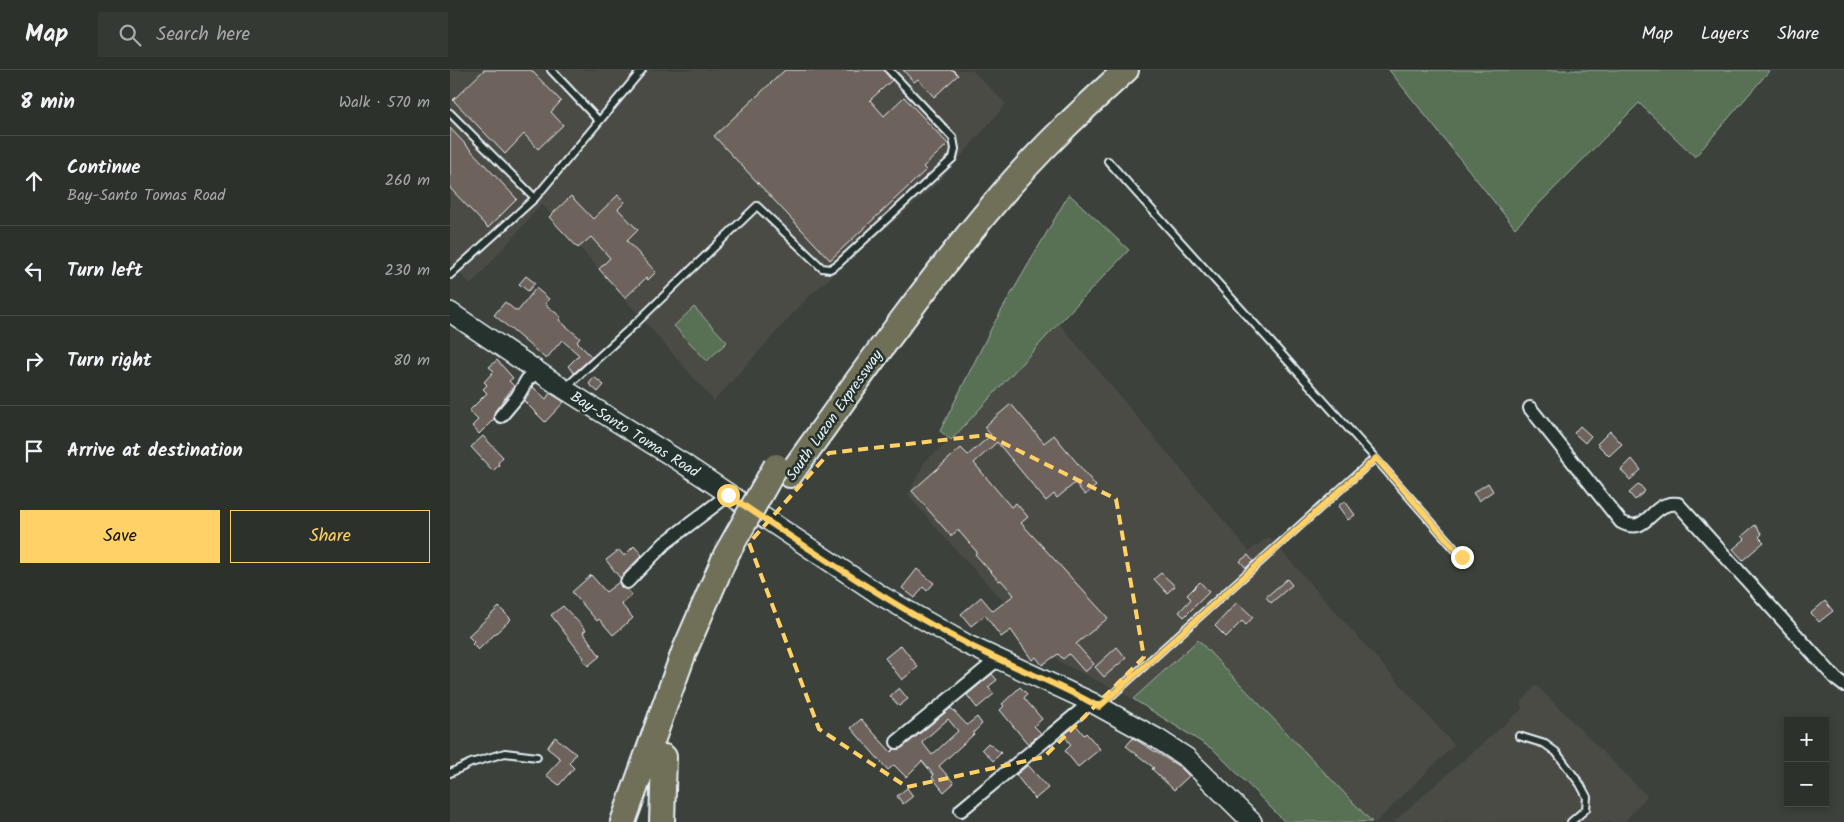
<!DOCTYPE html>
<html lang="en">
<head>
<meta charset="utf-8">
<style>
  body { margin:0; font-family:Kalam,sans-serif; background:#353934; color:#f1f3f6 }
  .controls { position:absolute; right:15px; bottom:15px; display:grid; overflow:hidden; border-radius:0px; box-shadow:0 2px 8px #0003 }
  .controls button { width:45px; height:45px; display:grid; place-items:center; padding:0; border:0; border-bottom:1px solid #484c48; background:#2d312c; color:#f1f3f6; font:25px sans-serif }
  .stop { position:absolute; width:15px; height:15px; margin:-11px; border:4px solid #ffd166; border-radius:50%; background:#fff }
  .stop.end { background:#ffd166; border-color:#fff; box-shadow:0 1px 5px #0008 }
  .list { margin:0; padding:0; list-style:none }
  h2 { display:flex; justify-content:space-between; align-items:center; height:65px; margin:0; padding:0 20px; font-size:21px }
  h2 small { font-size:16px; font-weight:400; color:#a7a9a9 }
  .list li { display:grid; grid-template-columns:32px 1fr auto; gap:15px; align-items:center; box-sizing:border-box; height:90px; padding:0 20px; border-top:1px solid #484c48 }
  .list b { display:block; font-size:19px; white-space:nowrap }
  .list p { margin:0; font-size:16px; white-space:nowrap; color:#a7a9a9 }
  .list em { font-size:16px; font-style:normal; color:#a7a9a9 }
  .actions { display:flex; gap:10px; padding:15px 20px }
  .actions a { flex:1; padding:11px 0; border:1px solid #ffd166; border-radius:0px; text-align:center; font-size:18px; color:#ffd166 }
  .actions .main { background:#ffd166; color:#111 }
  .icon { flex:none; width:28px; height:28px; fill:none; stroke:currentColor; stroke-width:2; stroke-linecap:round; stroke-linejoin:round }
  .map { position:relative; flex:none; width:1394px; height:752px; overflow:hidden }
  header { display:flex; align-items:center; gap:30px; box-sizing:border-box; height:70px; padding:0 25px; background:#2d312c; border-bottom:1px solid #484c48 }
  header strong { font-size:24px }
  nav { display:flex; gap:28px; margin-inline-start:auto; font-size:18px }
  .search { width:350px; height:45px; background:#353934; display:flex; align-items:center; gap:12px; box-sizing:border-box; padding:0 18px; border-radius:0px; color:#a7a9a9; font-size:19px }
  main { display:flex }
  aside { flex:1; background:#2d312c }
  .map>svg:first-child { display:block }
</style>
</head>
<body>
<header>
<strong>Map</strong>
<div class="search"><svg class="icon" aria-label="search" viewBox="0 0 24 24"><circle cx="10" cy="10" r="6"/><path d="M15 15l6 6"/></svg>Search here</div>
<nav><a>Map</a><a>Layers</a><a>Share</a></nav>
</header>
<main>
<aside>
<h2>8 min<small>Walk · 570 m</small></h2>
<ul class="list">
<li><svg class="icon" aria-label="ahead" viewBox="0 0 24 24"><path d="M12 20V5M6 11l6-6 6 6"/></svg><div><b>Continue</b><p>Bay-Santo Tomas Road</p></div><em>260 m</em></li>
<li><svg class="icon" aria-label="left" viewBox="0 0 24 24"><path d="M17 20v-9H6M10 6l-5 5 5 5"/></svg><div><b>Turn left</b></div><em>230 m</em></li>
<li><svg class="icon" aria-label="right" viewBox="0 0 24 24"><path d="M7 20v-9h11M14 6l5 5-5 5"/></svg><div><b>Turn right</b></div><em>80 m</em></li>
<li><svg class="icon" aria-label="arrive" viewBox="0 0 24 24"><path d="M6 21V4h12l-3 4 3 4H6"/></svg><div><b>Arrive at destination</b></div></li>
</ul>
<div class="actions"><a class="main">Save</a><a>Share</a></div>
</aside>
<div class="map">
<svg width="1394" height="752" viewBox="0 0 1394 752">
  <rect width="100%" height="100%" fill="#3c413b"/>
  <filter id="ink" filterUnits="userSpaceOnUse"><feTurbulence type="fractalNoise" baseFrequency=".02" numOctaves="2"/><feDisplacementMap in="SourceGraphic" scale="10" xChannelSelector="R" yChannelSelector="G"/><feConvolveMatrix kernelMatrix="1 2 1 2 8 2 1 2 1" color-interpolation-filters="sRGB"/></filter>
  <g filter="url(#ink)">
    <path fill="#4b4b45" d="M0,0H522L556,34L488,113L359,226L264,331L92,134L21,215L0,193Z
      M609,253L799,481L819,467L1004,675L926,752H922L748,570L683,629L610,592L494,467L458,425L475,391L501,370Z
      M1086,615L1197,726L1174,752H943L1073,638L1070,634Z"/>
    <path fill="#597155" stroke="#a0b1a6" d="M939,0H1320L1245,87L1189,33L1065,158Z
      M619,124L679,180L609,253L501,370L490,361L542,257Z
      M244,237L277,272L257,291L224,256Z
      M748,570L922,752H835L764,680L683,629Z"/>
    <path fill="#6e625b" stroke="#e8f1f8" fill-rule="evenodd" d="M34,0H81L111,31L101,42L113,55L88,79L74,64L55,84L3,30Z
      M335,0H434L442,10L420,30L434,46L454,27L498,74L473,97L476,100L380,190L264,66Z
      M453,0H503L508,5L484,27L468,9L464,12Z
      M0,58L67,129L38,158L0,118Z
      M168,125L175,132L168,139L188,160L177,171L206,202L198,210L196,208L175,228L149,199L160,188L141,167L128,178L99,147L121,126L143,149Z
      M76,206L85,213L78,221L69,214Z
      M86,218L99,229L95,234L111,247L109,250L130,268L127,272L142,287L124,303L118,296L129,285L112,270L96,289L44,245L55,232L66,241H68Z
      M47,290L63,308L59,311L64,316L45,341L44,349L29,364L22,356L28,350L19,341L37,323L33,319L37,315L34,312L44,301L39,297Z
      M144,307L154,315L148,322L139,314Z
      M83,317L96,329L100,323L114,332L95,352L74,331Z
      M561,334L594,373L604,365L646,416L635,425L625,413L607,428L604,424L596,431L547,372L524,393L561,437L566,433L578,447L571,453L658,548L626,574L644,594L635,602L619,584L613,589L608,584L592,595L586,587L582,590L561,560L551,567L535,545L521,556L511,544L531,527L543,541L564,525L551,510L549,511L532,492L525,484L527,482L508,460L501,466L462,421L511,378L518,385L541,365L534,357Z
      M1130,356L1141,366L1135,373L1124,363Z
      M1160,361L1172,374L1159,386L1147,374Z
      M33,366L53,387L48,393L49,395L43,401L21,377Z
      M1182,389L1191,400L1180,410L1171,400Z
      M1038,413L1043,421L1029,431L1023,423Z
      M1189,414L1195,421L1185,430L1179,423Z
      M895,431L905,445L898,450L888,436Z
      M1305,455L1312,464L1309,467L1314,472L1293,490L1283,479L1295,469L1292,466Z
      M184,476L192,485L170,508L156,490L169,480L174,486Z
      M798,485L803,491L796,498L790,491Z
      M467,499L484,513L477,521L473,517L465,528L452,518Z
      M711,503L725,516L717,523L704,509Z
      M141,505L156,522L169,512L171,517L178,520L182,525L171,534L183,548L163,565L149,549L147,551L122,522Z
      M837,509L842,515L821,533L816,527Z
      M750,512L759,522L734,547L729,542L741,529L737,525Z
      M1375,531L1383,541L1369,552L1361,543Z
      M787,532L803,547L796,555L792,551L776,567L765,556Z
      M113,536L136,560L133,562L150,586L138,596L132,589L134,588L101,545Z
      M49,537L61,549L28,580L22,574L24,572L18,566Z
      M451,575L468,597L452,610L435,588Z
      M667,577L676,588L654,607L645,597Z
      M542,604L547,610L538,617L544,624L527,638L517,625Z
      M570,617L577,624L574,628L592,649L584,656L591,663L578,674L550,640L554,636L552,634Z
      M449,618L458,629L449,636L440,626Z
      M501,638L517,655L527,647L532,654L523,663L524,664L489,696L504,713L494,722L482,707L484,705L472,691L456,707L444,695L438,700L401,658L411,649L441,682L444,679L452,678ZM498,649L508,661L482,685L472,672Z
      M626,655L634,665L636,663L650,679L628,697L615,681L621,675L614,665Z
      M105,667L126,684L119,693L124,698L109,715L96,705L111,689L97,678Z
      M683,668L730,697L739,706L724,720L702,699L704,698L676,676Z
      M538,673L551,683L543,691L532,679Z
      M578,695L598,718L585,729L566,705Z
      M457,718L463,726L453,734L447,726Z"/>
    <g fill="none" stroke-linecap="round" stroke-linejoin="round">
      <g stroke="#e8f1f8" stroke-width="10">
        <path id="lane" d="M101,0L149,51
          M0,43L85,128
          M0,205L85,128L192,0
          M115,318L186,253L307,136L372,198L380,199L388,194L503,88L505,79L503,68L439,0
          M925,388L1012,487
          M652,634L925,388L658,91
          M1069,666L1095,674L1106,682L1130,714L1137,727L1136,739L1121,752
          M0,703L21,693L55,683L87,687"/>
      </g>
      <g stroke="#e8f1f8" stroke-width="16">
        <path id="street" d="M1080,338L1171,452C1199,467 1200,430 1228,434L1386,609L1394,615
          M51,346L67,327L77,310L87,301
          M177,512L215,473L278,425
          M447,672L548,589
          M511,740L641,632"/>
      </g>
      <g stroke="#e8f1f8" stroke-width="22">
        <path id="secondary" d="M0,242L114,319L231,392L430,525L518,575L641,632L708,669L737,688L802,752"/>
      </g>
      <g stroke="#e8f1f8" stroke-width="28">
        <path id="highway" d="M340,405C407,311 473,217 548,129C586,83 631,41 676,0
          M173,752L234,582L276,485
          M212,752L214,687"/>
      </g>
      <use href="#lane" stroke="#26332d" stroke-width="6"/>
      <use href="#street" stroke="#26332d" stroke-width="12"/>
      <use href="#secondary" stroke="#26332d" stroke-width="19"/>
      <use href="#highway" stroke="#706f59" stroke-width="24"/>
      <g stroke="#e8f1f8" stroke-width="28" stroke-linecap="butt">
        <path id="highway-bridge" d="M276,485L326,396"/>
      </g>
      <use href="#highway-bridge" stroke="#706f59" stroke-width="24"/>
    </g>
  </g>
  <g fill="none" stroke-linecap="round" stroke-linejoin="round" filter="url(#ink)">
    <path stroke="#ffd166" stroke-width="6" d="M278,425C357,477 435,532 519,575C562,597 607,613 649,637L926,388L1012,487"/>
  </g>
  <path fill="none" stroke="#ffd166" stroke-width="4" stroke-dasharray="10 6" stroke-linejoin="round" d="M537,365L666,429L694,587L594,687L457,717L369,659L299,473L379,383Z"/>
  <g text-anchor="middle" stroke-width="5" stroke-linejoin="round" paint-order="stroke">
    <g font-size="15" fill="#e8f1f8" stroke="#26332d">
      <text transform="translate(384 345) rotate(-55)" y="5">South Luzon Expressway</text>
      <text transform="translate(185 364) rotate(32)" y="5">Bay-Santo Tomas Road</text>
    </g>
  </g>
</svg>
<div class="controls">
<button>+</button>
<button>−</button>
</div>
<div class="stop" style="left:278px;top:425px"></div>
<div class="stop end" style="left:1012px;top:487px"></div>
</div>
</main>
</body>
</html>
